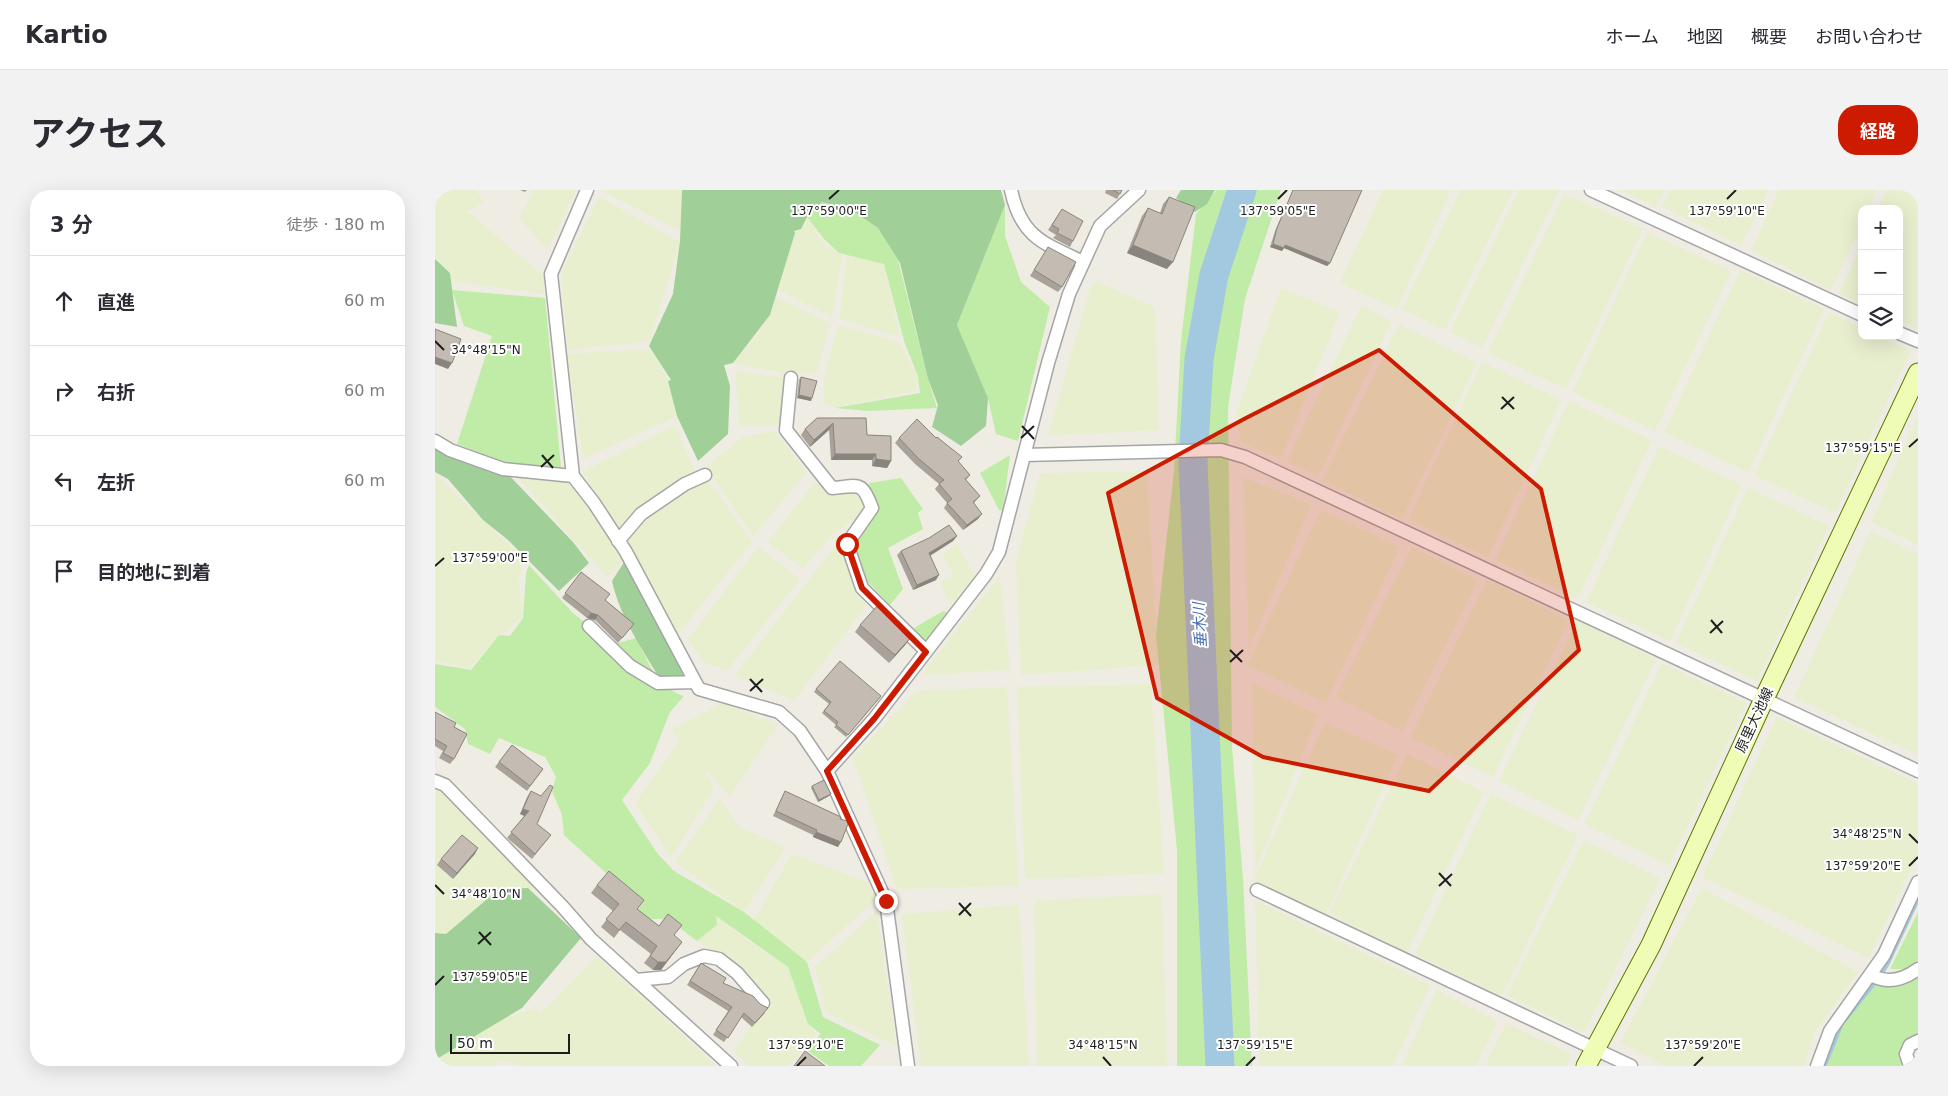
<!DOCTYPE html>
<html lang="ja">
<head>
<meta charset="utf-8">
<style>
  body { margin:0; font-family:"DejaVu Sans","Noto Sans JP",sans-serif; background:#f2f2f3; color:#2b2b33 }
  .controls { position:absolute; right:15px; top:15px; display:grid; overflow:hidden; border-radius:10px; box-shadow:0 5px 20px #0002 }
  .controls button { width:45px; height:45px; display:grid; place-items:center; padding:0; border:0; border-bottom:1px solid #e1e1e2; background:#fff; color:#2b2b33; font:25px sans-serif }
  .scale { position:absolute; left:15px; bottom:12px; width:120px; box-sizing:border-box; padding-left:5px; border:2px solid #1e1e1e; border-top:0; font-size:14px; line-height:18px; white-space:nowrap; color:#1e1e1e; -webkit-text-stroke:4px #fff; paint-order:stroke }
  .stop { position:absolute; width:15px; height:15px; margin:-11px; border:4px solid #cc1b00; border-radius:50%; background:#fff }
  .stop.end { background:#cc1b00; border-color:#fff; box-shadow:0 1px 5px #0008 }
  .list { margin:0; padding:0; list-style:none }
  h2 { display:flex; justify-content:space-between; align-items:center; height:65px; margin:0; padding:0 20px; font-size:21px }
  h2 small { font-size:16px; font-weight:400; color:#7c7c81 }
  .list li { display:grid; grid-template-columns:32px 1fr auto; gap:15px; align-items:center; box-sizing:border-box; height:90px; padding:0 20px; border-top:1px solid #e1e1e2 }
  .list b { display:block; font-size:19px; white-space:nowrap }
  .list em { font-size:16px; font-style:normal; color:#7c7c81 }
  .icon { flex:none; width:28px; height:28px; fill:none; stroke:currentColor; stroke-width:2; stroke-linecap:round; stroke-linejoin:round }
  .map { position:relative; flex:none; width:1483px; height:876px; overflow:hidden; border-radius:20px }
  header { display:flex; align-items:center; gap:30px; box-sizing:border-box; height:70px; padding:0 25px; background:#fff; border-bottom:1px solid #e1e1e2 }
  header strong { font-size:24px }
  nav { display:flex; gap:28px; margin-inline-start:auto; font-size:18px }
  .intro { display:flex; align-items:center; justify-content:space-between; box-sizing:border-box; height:120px; padding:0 30px }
  h1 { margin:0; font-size:35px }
  .button { padding:12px 22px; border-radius:20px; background:#cc1b00; color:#fff; font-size:18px; font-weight:700 }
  main { display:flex; gap:30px; padding:0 30px }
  aside { flex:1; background:#fff; border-radius:20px; box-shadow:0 5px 20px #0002 }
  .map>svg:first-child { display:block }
</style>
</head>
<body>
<header>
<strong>Kartio</strong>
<nav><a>ホーム</a><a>地図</a><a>概要</a><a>お問い合わせ</a></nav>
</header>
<div class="intro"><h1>アクセス</h1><a class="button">経路</a></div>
<main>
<aside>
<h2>3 分<small>徒歩 · 180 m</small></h2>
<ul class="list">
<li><svg class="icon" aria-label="ahead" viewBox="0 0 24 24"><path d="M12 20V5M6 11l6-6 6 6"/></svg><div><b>直進</b></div><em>60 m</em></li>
<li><svg class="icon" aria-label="right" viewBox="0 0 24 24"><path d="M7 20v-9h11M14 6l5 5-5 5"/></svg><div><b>右折</b></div><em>60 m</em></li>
<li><svg class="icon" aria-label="left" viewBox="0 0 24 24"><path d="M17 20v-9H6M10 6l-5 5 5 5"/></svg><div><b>左折</b></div><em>60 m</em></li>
<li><svg class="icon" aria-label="arrive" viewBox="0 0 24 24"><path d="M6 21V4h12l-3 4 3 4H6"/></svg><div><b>目的地に到着</b></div></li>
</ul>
</aside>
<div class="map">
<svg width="1483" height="876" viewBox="0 0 1483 876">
  <rect width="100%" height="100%" fill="#efede3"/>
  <path fill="#e8efce" d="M0,0H41L49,12L32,21L109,86V104L16,91L15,83L0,67Z
    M99,0H141L113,59L84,29Z
    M166,0H246L247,42Z
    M948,0H1016L962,119L905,93Z
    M1025,0H1078L1010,140L967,119Z
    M1084,0H1124L1047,158L1015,142Z
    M1185,0H1229L1221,17Z
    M1235,0H1333L1306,55L1227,17Z
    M1344,0H1442L1434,19H1427V34L1396,100L1316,60Z
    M1451,0H1483V139L1464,130V19H1443Z
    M1129,4L1208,39L1131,199L1053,163Z
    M164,7L245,52L215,151L133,160L126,84Z
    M372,27L389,54L407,65L397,127L344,100L359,41Z
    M1212,42L1296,81L1220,241L1137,202Z
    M1427,54V114L1404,103Z
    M412,62L449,74L465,147L405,129Z
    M1305,80L1389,119L1313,282L1229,242Z
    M661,91L720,117L724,240L613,246L655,98Z
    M846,98L905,122L846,269L806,252L801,224Z
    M341,107L395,133L382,182L351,184L298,173L326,140L335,125Z
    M926,116L957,131L883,286L852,271Z
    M1394,123L1427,138V146H1445L1475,161L1400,323L1319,285Z
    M964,134L1042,173L967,329L888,290Z
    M403,135L464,152L485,191L479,201L400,218L388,212L390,183Z
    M217,159L233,191L242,226L148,269L132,164Z
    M1047,172L1126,210L1053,367L973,329Z
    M300,181L351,188L345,235L304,236Z
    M1134,211L1217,250L1143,409L1060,370Z
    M1483,225V355L1436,332Z
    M240,235L260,283L273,289L317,352L240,448L192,353L211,322L186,341L147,282Z
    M339,241L372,282L318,346L271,277L306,248Z
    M1224,256L1307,295L1235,451L1151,412Z
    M75,279L133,290L193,366L172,387Z
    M712,281L723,475L586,485L581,371L605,283Z
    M0,284L89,369L84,390L87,427L68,444L64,445L35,478L0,471Z
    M808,287L876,315L814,458Z
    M380,292L397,298L431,300L434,321L401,341L368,379L333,352Z
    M1313,298L1394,336L1322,491L1241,453Z
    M886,320L965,357L891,513L812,475Z
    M1436,341L1483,364V565L1359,507Z
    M403,352L432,414L359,511L300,485Z
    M522,354L540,387L516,415L505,392L519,386L507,365Z
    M323,357L365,389L292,481L268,472L253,449Z
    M977,357L1043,391L967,541L901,507Z
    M565,386L575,480L486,485Z
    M1052,390L1134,430L1058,587L975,547Z
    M1142,430L1221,469L1143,630L1064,591Z
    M1227,473L1311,513L1234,675L1150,634Z
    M817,493L883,525L820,682Z
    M716,494L729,684L590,689L582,497Z
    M572,497L584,696L462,699L418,568L481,501Z
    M288,513L343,535L295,606L267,576L279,598L236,668L200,613L245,550L236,540Z
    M1342,527L1483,594V664L1433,768L1267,687Z
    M890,532L963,565L891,724L818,691Z
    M972,564L1049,602L972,762L894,724Z
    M0,593L10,595L101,699H64L11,744L0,743Z
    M1056,604L1143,645L1067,806L980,764Z
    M285,608L304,637L351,657L309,722L240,672Z
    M1148,650L1225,688L1149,843L1072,805Z
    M357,664L435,693L439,711L372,772L318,731Z
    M1267,698L1423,782L1379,843L1369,876H1231L1185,853Z
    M727,704L732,876H602L599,711Z
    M820,710L995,795L958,876H824Z
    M584,715L594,876H486L467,724Z
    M442,721L461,856L391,823L380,777Z
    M281,726L311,749L353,777L373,834L381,843L372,857L353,876H314L299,862L332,810L301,775L262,751L282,735Z
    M162,766L281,876H91L65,870L58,876H0V869L53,832L99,819L106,823Z
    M1001,800L1063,831L1041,876H967Z
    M1071,833L1137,865L1131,876H1050Z"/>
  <path fill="#c0eca7" d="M782,0H846L810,109L793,217L797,557L808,688L817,876H742V660L721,445L739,281L746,151L761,24Z
    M387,12L420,18L443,38L463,70L493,189L502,218L433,221L400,218L485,203L483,186L469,151L449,74L404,63L389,49L372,27Z
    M570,15V46L586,92L615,117L583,251L561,244L553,208L522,135Z
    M17,100L110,108L126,277L90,281L22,254L57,146L29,136Z
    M575,265L568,321L564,320L545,283Z
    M466,288L488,319L483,323L488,339L453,358L468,399L455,415L430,389L412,354L442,320L434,293Z
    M94,375L137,422L176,455L201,448C214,473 221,497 249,506L235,522L215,573L187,610L222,663L239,681L309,722L372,772L388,827L445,855L426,876H394L370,859L386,844L373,834L353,777L281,726L282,735L262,751L233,729H210C190,695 157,672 129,645L127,625L117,601L121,587L110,567L64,548L55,564L33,554L30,539L0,517V474L36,480L64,445L75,446L88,428L91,383Z
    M508,421L513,423L492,454L479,438Z
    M1483,722V771L1471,779H1455Z
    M1483,779V853L1475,855L1477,876H1382L1395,841L1437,790Z"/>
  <path fill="#a0d097" d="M247,0H566L570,15L522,135L553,208L551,236L526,256L497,237L503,215L493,189L465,73L443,38L417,20L387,12L372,27L366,39L359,41L360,43L335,125L298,173L289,175L295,196L293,244L263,271L242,226L233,191L236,190L214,156L238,104L245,51Z
    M746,0H780L772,14L760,22L741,8Z
    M0,69L15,83L22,137L0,133Z
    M0,251L68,279L138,352L154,373L124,401L73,350L48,330L13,289L0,282Z
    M193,366L248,485L246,492L225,489C206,457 185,427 177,391Z
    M93,698L146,748L87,818L0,870V743L11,744L64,699Z"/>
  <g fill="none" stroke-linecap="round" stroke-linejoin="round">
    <path stroke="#a2c9df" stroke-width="5" d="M1447,782L1452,774L1483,708
      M1411,828L1439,793
      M1389,876L1405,837"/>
    <path stroke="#a2c9df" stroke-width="29" d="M785,876L758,273L764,169L779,85L807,0"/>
    <g stroke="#a5a5a5" stroke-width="15">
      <path id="minor" d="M152,0L116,84L138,286L159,313L191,362L264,499L344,522L365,541L392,581L451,711L473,876
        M576,0C586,47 608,53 648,72
        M1156,0L1427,125
        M1464,143L1483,151
        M356,188L351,240L397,298C424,296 427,290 437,318L412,354L427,398L491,461
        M0,251L15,260L68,279L138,286
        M589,265L786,260L810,267L1483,581
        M183,351L206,324L250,294L270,285
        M154,436L195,476L223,493L260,492
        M392,581L439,529L551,384L564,362L613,173L634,104L665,36L704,0
        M0,591L10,595L127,716L156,749L296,876
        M822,700L1196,876
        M1436,785C1452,794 1468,790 1483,779
        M201,790L233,787L249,774L269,766L284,769L302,783L328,813
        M1382,876L1395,841L1449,765L1483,692
        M1475,876L1471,864L1475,855L1483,851"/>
    </g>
    <g stroke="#5c7901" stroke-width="21">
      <path id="secondary" d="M1151,876L1216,755L1329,509L1483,183"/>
    </g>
    <use href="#minor" stroke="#fff" stroke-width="12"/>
    <use href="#secondary" stroke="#effcb5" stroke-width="19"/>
  </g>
  <path fill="#a9a29a" d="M85,0H92L90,2Z
    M671,0H687L682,9L670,3Z
    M858,0H927L895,73L892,76L849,58L847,61L835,57L840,41Z
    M734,7L732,79L692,63L707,26L713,18L725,23L728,14Z
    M627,19L638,51L635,57L618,48L621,45L613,40Z
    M613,57L627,97L623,102L595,86Z
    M366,187L376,211L362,208L364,190Z
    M382,228L432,245L456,271L452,278L437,276V270H396L394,240L375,257L366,245L370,239Z
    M464,248H501L527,267L523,272L535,285L531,290L545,306L539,313L543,329L528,340L509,318L512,313L500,299L504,294L480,274L460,253Z
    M522,346L518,351L495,366L501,390L478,400L462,365L466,361Z
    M146,382L170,410L199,434L183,453L160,430L152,428L127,408Z
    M425,435L471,454L454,473L420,442Z
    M381,499L446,506L411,547L399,537L401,535L387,523L394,514L379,502Z
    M0,522L19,537V569L15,574L4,568L8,561L0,556Z
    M77,555L108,579L92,601L60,577Z
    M377,596L394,606L383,612L376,598Z
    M96,601L102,634L112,650L97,669L72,648L89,626L85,624L92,607Z
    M350,601L405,629L403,657L378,647V645L338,626L347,607Z
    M43,658L18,689L2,675L6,669Z
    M162,695L202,719L224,736L247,752L226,780H218L209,773L216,764L185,740L179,748L166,737L178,721L156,703Z
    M266,773L288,793L330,823L317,837L306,827L289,852L278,845L293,821L252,795Z"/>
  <path fill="#89847d" d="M838,54L850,55L895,73L892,76L849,58L847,61L835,57Z
    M698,55L738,72L732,79L692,63Z
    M0,167L17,173L13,179L0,174Z
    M364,205L377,208L376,211L362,208Z
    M398,233L394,240L375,257L379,250Z
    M400,264H441L437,270H396Z
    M441,269L456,271L452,278L437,276Z
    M547,324L543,329L528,340L532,335Z
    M522,346L518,351L491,368L494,363Z
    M504,385L501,390L478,400L482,395Z
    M156,423L163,425L160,430L152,428Z
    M477,446L471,454L454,473L460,465Z
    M396,604L394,606L383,612L384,610Z
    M88,619L94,621L90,626L85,624Z
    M381,642L406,652L403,657L378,647Z
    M43,658L40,664L18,689L22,683Z
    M247,752L226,780H218L223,772Z"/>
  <path fill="#c4bcb3" stroke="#89847d" d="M678,0H687L685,4Z
    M858,0H927L895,73L850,55L849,58L838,54L842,38Z
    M734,7L760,17L738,72L698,55L713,18L727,24Z
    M627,19L648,31L638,51L622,43L624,39L617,35Z
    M613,57L641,72L627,97L599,80Z
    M0,139L26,149L17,173L0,167Z
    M366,187L382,191L377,208L364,205Z
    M382,228H431L432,245L456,246V271L441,269V264H400L398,233L379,250L370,239Z
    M482,229L501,248L502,247L527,267L523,271L535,285L530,289L545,306L538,312L547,324L532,335L512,313L517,309L504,294L509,290L484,269L464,248Z
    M514,335L522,346L494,363L504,385L482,395L466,361L494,348Z
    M146,382L175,404L170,410L199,434L187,448L163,425L156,423L130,403Z
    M443,415L477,446L460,465L425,435Z
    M405,471L446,506L413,545L401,535L403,532L389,521L396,512L381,499Z
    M0,522L21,533L19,537L32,544L19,569L8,563L12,556L0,549Z
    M77,555L108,579L95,596L64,572Z
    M389,590L396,604L384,610L377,596Z
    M115,595L118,597L102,634L116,645L100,664L76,642L94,621L88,619L96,601L106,606Z
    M350,601L406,627L405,629L412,631L413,634L406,652L381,642L382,640L341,621Z
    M27,645L43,658L22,683L6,669Z
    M174,681L209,710L202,719L224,736L233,724L247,735L239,745L247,752L231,772H223L215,766L222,756L191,732L184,740L171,729L184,714L162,695Z
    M266,773L291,788L288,793L318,806L325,814L333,818L320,833L309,823L293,848L281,840L297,817L255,791Z
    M370,861L390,876H359Z"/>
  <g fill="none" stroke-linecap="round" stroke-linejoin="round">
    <path stroke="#cc1b00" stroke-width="6" d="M412,354L427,398L491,462L439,529L392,581L451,711"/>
  </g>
  <path fill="#cc1b00" fill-opacity="0.2" stroke="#cc1b00" stroke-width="4" stroke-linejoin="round" d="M944,160L1106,299L1144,460L994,601L828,567L722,508L673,303L809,229Z"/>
  <path fill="none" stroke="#1e1e1e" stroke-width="2" d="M394,9L404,0M843,9L852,0M1292,9L1301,0M0,151L9,160M1067,207L1079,219M1066,219L1079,207M587,236L599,249M586,248L599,236M1474,257L1483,249M107,265L118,278M106,277L119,265M0,376L9,368M1276,430L1287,443M1275,443L1288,431M795,460L807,472M795,472L808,460M315,489L327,502M315,501L328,489M1474,644L1483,653M1474,676L1483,667M1004,683L1016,696M0,695L9,704M1004,696L1017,684M524,713L536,726M524,725L536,713M44,742L56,755M43,754L56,742M0,795L9,786M668,867L676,876M362,876L371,867M811,876L820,867M1259,876L1268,867"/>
  <g text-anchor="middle" stroke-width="4" stroke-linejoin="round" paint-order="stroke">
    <g font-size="14" fill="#1e1e1e" stroke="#fff">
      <text transform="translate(1319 530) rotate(-65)" y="5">原里大池線</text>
    </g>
    <g font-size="15" font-style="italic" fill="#476eb1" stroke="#fff">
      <text transform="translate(765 435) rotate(-93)" y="5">垂木川</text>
    </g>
  </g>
  <g font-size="12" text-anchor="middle" fill="#1e1e1e" stroke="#fff" stroke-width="4" stroke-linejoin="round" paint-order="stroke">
    <text x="843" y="25">137°59'05"E</text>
    <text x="394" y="25">137°59'00"E</text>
    <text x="1292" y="25">137°59'10"E</text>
    <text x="51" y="164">34°48'15"N</text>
    <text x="1428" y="262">137°59'15"E</text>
    <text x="55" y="372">137°59'00"E</text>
    <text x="1432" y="648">34°48'25"N</text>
    <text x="1428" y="680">137°59'20"E</text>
    <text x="51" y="708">34°48'10"N</text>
    <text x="55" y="791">137°59'05"E</text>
    <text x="668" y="859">34°48'15"N</text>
    <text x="371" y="859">137°59'10"E</text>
    <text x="820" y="859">137°59'15"E</text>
    <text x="1268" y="859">137°59'20"E</text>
  </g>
</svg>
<div class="controls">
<button>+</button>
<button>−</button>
<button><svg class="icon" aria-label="layers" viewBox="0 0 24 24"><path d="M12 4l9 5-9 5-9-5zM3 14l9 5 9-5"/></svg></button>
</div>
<div class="scale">50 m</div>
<div class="stop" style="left:412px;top:354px"></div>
<div class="stop end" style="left:451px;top:711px"></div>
</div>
</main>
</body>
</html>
